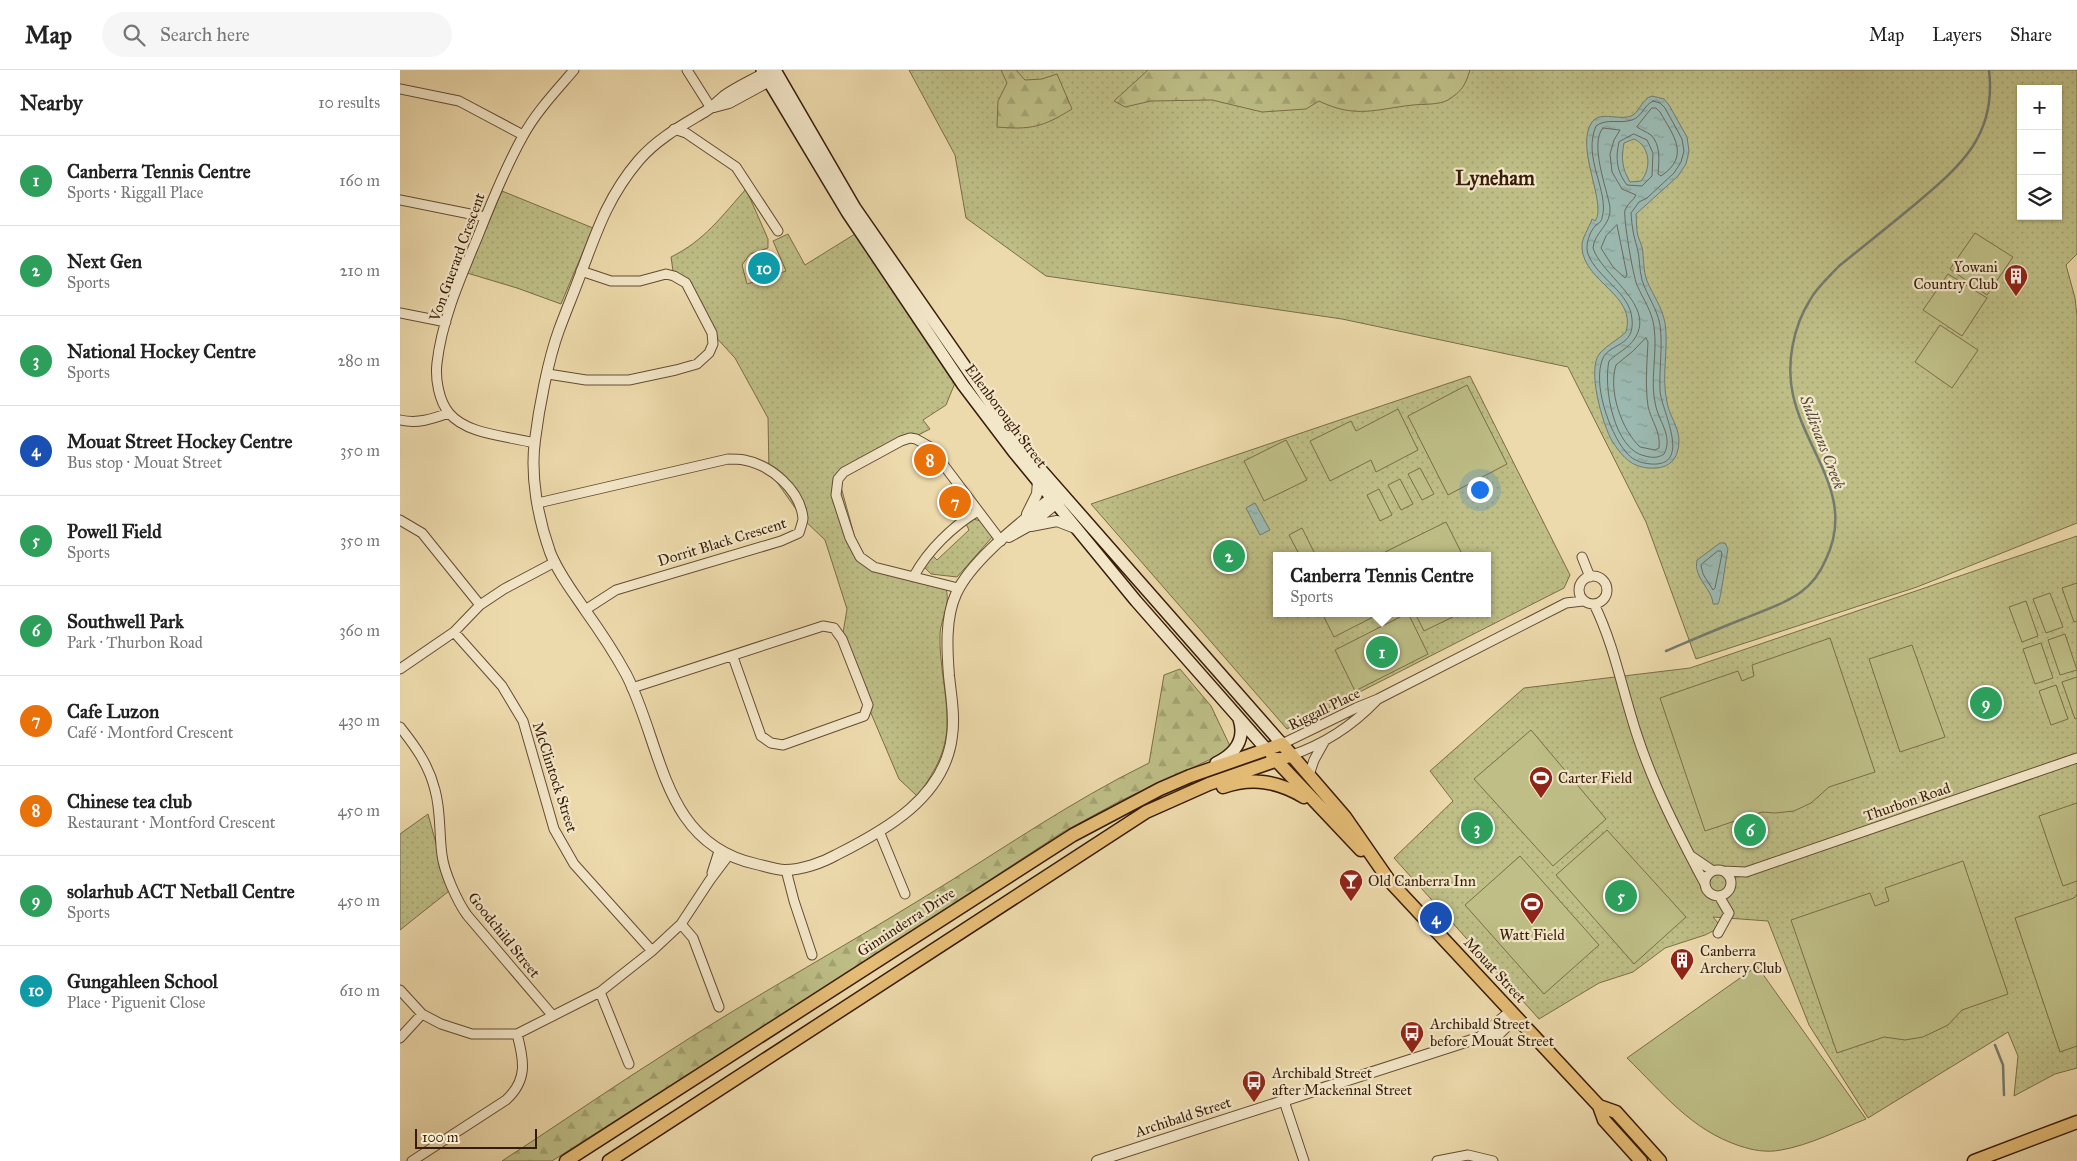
<!DOCTYPE html>
<html lang="en">
<head>
<meta charset="utf-8">
<style>
  body { margin:0; font-family:"IM FELL Great Primer",serif; background:#f6f6f6; color:#222 }
  .controls { position:absolute; right:15px; top:15px; display:grid; overflow:hidden; border-radius:0px; box-shadow:0 1px 4px #0004 }
  .controls button { width:45px; height:45px; display:grid; place-items:center; padding:0; border:0; border-bottom:1px solid #e0e0e0; background:#fff; color:#222; font:25px sans-serif }
  .scale { position:absolute; left:15px; bottom:12px; width:122px; box-sizing:border-box; padding-left:5px; border:2px solid #381c0a; border-top:0; font-size:14px; line-height:18px; white-space:nowrap; color:#381c0a; -webkit-text-stroke:4px #f3e7c9; paint-order:stroke }
  .you { position:absolute; left:1079px; top:419px; width:18px; height:18px; margin:-12px; border:4px solid #fff; border-radius:50%; background:#1a73e8; box-shadow:0 0 0 8px #1a73e833 }
  .badge { display:grid; place-items:center; width:32px; height:32px; border-radius:50%; background:#1a73e8; color:#fff; font-size:16px; font-weight:700 }
  .pin { position:absolute; translate:-50% -50%; border:2px solid #fff; box-shadow:0 1px 5px #0006 }
  .popup { position:absolute; left:873px; top:482px; width:218px; height:65px; box-sizing:border-box; display:grid; place-content:center; border-radius:0px; background:#fff; filter:drop-shadow(0 1px 4px #0005); font-size:16px; white-space:nowrap; color:#767676 }
  .popup b { font-size:19px; color:#222 }
  .popup::after { content:''; position:absolute; left:50%; top:100%; margin-left:-10px; border:10px solid transparent; border-top-color:#fff }
  .list { margin:0; padding:0; list-style:none }
  h2 { display:flex; justify-content:space-between; align-items:center; height:65px; margin:0; padding:0 20px; font-size:21px }
  h2 small { font-size:16px; font-weight:400; color:#767676 }
  .list li { display:grid; grid-template-columns:32px 1fr auto; gap:15px; align-items:center; box-sizing:border-box; height:90px; padding:0 20px; border-top:1px solid #e0e0e0 }
  .list b { display:block; font-size:19px; white-space:nowrap }
  .list p { margin:0; font-size:16px; white-space:nowrap; color:#767676 }
  .list em { font-size:16px; font-style:normal; color:#767676 }
  .icon { flex:none; width:28px; height:28px; fill:none; stroke:currentColor; stroke-width:2; stroke-linecap:round; stroke-linejoin:round }
  .map { position:relative; flex:none; width:1677px; height:1091px; overflow:hidden }
  header { display:flex; align-items:center; gap:30px; box-sizing:border-box; height:70px; padding:0 25px; background:#fff; border-bottom:1px solid #e0e0e0 }
  header strong { font-size:24px }
  nav { display:flex; gap:28px; margin-inline-start:auto; font-size:18px }
  .search { width:350px; height:45px; background:#f6f6f6; display:flex; align-items:center; gap:12px; box-sizing:border-box; padding:0 18px; border-radius:28px; color:#767676; font-size:19px }
  main { display:flex }
  aside { flex:1; background:#fff }
  .map>svg:first-child { display:block }
</style>
</head>
<body>
<header>
<strong>Map</strong>
<div class="search"><svg class="icon" aria-label="search" viewBox="0 0 24 24"><circle cx="10" cy="10" r="6"/><path d="M15 15l6 6"/></svg>Search here</div>
<nav><a>Map</a><a>Layers</a><a>Share</a></nav>
</header>
<main>
<aside>
<h2>Nearby<small>10 results</small></h2>
<ul class="list">
<li><span class="badge" style="background:#2e9e5b">1</span><div><b>Canberra Tennis Centre</b><p>Sports · Riggall Place</p></div><em>160 m</em></li>
<li><span class="badge" style="background:#2e9e5b">2</span><div><b>Next Gen</b><p>Sports</p></div><em>210 m</em></li>
<li><span class="badge" style="background:#2e9e5b">3</span><div><b>National Hockey Centre</b><p>Sports</p></div><em>280 m</em></li>
<li><span class="badge" style="background:#1a4fb4">4</span><div><b>Mouat Street Hockey Centre</b><p>Bus stop · Mouat Street</p></div><em>350 m</em></li>
<li><span class="badge" style="background:#2e9e5b">5</span><div><b>Powell Field</b><p>Sports</p></div><em>350 m</em></li>
<li><span class="badge" style="background:#2e9e5b">6</span><div><b>Southwell Park</b><p>Park · Thurbon Road</p></div><em>360 m</em></li>
<li><span class="badge" style="background:#e8710a">7</span><div><b>Cafe Luzon</b><p>Café · Montford Crescent</p></div><em>430 m</em></li>
<li><span class="badge" style="background:#e8710a">8</span><div><b>Chinese tea club</b><p>Restaurant · Montford Crescent</p></div><em>450 m</em></li>
<li><span class="badge" style="background:#2e9e5b">9</span><div><b>solarhub ACT Netball Centre</b><p>Sports</p></div><em>450 m</em></li>
<li><span class="badge" style="background:#0f9aa8">10</span><div><b>Gungahleen School</b><p>Place · Piguenit Close</p></div><em>610 m</em></li>
</ul>
</aside>
<div class="map">
<svg width="1677" height="1091" viewBox="0 0 1677 1091">
  <defs>
    <pattern id="green-dots" width="8" height="8" patternUnits="userSpaceOnUse" patternTransform="scale(1.25)"><rect width="8" height="8" fill="#bebe86"/><path d="M2 2h.1M6 6h.1" fill="none" stroke="#a4a372" stroke-width="1.8" stroke-linecap="round"/></pattern>
    <pattern id="forest-firs" width="22" height="20" patternUnits="userSpaceOnUse" patternTransform="scale(1.25)"><rect width="22" height="20" fill="#bebe86"/><path d="M5 1l3.5 6h-7zM16 11l3.5 6h-7z" fill="#a4a372"/></pattern>
    <pattern id="water-ripples" width="26" height="14" patternUnits="userSpaceOnUse" patternTransform="scale(1.25)"><rect width="26" height="14" fill="#9bb9b1"/><path d="M2 4q2-2 4 0t4 0M15 11q2-2 4 0t4 0" fill="none" stroke="#869e97"/></pattern>
  </defs>
  <rect width="100%" height="100%" fill="#eddaac"/>
  <filter id="stains"><feTurbulence type="fractalNoise" baseFrequency=".004" numOctaves="4"/><feColorMatrix values="0 0 0 0 .2 0 0 0 0 .09 0 0 0 0 .02 0 0 0 .5 -.17"/></filter>
  <radialGradient id="worn" r=".72"><stop offset=".6" stop-color="#630" stop-opacity="0"/><stop offset="1" stop-color="#630" stop-opacity=".3"/></radialGradient>
  <path fill="url(#green-dots)" stroke="#7b6d48" fill-rule="evenodd" d="M509,0H1677V184L1666,195L1675,228L1677,246V453L1517,517L1296,589L1246,452L1168,297L942,249L646,206L566,148L555,85ZM1621,19H1658V146H1621Z
    M346,119L368,169V178L350,184L342,195L347,214L386,201L373,171L388,164L405,195L455,164L555,313L546,335L523,350L530,359L438,406L461,490L545,516C552,534 541,547 540,564C539,595 548,626 547,656C546,683 533,705 517,726L499,709L456,608L442,569L447,539L425,470L403,449L369,401L368,348L335,288L312,263L295,231L273,201L271,187C304,171 322,146 346,119Z
    M102,121L193,158L161,234L117,218L67,203Z
    M1070,306L1170,505L1164,518L887,659L691,434ZM877,486H1087V543H877Z
    M573,449L581,451L593,466L557,507L531,504L524,497L533,486L537,490L569,460L566,454Z
    M1677,466V998L1655,1004L1614,1026L1618,986L1608,962L1468,1048L1409,955L1368,851L1313,847L1318,853L1317,859L1305,865L1265,878L1233,902L1199,913L1139,949L994,788L1053,731L1030,701L1124,618L1290,598Z
    M28,744L49,821L0,860V764Z"/>
  <path fill="url(#forest-firs)" stroke="#7b6d48" d="M601,0H616L625,10L642,9L657,4L672,39C643,57 631,60 597,57L598,31L607,13Z
    M748,0H1070C1065,16 1062,21 1048,30C1039,35 1023,34 1013,35C976,39 956,49 919,31L906,39L862,42L812,30L751,31L725,37L714,31Z
    M780,599L811,636L830,676L824,683L720,731L663,762L458,896L152,1091H102C159,1054 214,1016 271,980C354,926 442,878 526,826C600,781 671,731 749,693L764,605Z"/>
  <path fill="#bebe86" stroke="#7b6d48" d="M1575,163L1613,187L1587,225L1550,199Z
    M1548,204L1587,228L1562,266L1523,240Z
    M1540,255L1578,280L1552,318L1515,292Z
    M1067,315L1107,394L1048,425L1008,346Z
    M998,339L1018,380L976,402L971,390L930,411L910,371L951,351L956,361Z
    M886,370L907,410L864,431L844,391Z
    M1020,398L1034,424L1022,430L1008,404Z
    M1000,409L1013,434L1001,440L988,415Z
    M979,419L992,445L980,451L967,425Z
    M1046,452L1063,486H987L985,482Z
    M902,458L915,484L900,486L889,465Z
    M1677,513V551L1674,552L1662,518Z
    M1650,523L1663,557L1646,563L1633,529Z
    M1626,531L1638,566L1622,572L1609,537Z
    M922,543H981L934,567Z
    M1008,543L1028,584L955,621L935,580Z
    M1015,543H1061L1024,561Z
    M1665,564L1677,600L1660,605L1648,570Z
    M1430,568L1475,702L1429,717L1411,733L1394,741L1375,743L1362,742L1305,761L1260,628L1338,601L1342,611L1354,606L1352,595Z
    M1641,573L1653,608L1635,614L1623,579Z
    M1512,575L1545,667L1500,682L1469,589Z
    M1677,607V648L1675,649L1662,612Z
    M1656,615L1668,649L1651,655L1639,621Z
    M1131,660L1206,749L1153,796L1074,709Z
    M1677,733V811L1663,816L1639,746Z
    M1207,760L1286,847L1234,894L1156,805Z
    M1120,786L1199,875L1144,924L1065,835Z
    M1563,791L1608,924L1562,940L1548,955L1523,967L1505,970L1484,967L1437,983L1391,850L1470,823L1475,836L1489,831L1485,818Z
    M1677,824V976L1660,982L1615,848L1674,828Z
    M1357,896L1466,1049C1439,1060 1410,1075 1381,1080C1367,1083 1352,1080 1340,1076C1291,1060 1263,1023 1227,988Z"/>
  <path fill="url(#water-ripples)" stroke="#737a6e" fill-rule="evenodd" d="M1252,26L1264,29L1269,35L1287,67L1289,81L1286,94L1278,106L1236,144C1237,151 1236,159 1238,166C1239,170 1241,173 1242,177C1244,188 1243,200 1247,211C1253,225 1262,237 1265,253C1269,279 1261,306 1267,332C1270,350 1284,361 1277,383C1272,398 1256,400 1242,397C1228,394 1220,383 1212,371C1203,355 1186,299 1200,283C1207,275 1218,270 1226,262C1237,225 1184,212 1182,178C1181,168 1189,159 1192,149L1195,151C1208,135 1174,77 1192,52C1201,40 1221,52 1233,45C1241,39 1242,29 1252,26ZM1234,69C1250,76 1252,98 1241,111L1230,112C1222,98 1221,89 1224,73Z
    M855,433L870,460L860,465L846,438Z
    M1320,473H1325L1328,479C1326,488 1321,529 1318,534H1313C1312,518 1293,508 1297,490Z"/>
  <g fill="none" stroke-linecap="round" stroke-linejoin="round">
    <path stroke="#6a6a5e" stroke-width="1" d="M1253,31L1260,33L1265,38L1282,69L1284,81L1281,92L1274,103L1247,128L1239,132L1231,143C1232,156 1233,164 1237,177C1240,187 1239,199 1242,210C1247,226 1257,238 1260,255C1263,277 1259,298 1260,320C1260,338 1294,397 1251,394C1240,393 1232,390 1225,381C1209,361 1192,313 1203,288C1210,273 1235,277 1232,249C1230,222 1197,208 1188,184C1185,176 1189,163 1195,156C1198,153 1201,153 1202,148C1210,122 1182,88 1196,56C1206,48 1220,54 1232,50C1242,47 1244,35 1253,31Z
      M1252,38H1256L1260,42C1273,65 1291,86 1261,106L1258,104C1259,91 1261,75 1251,65C1247,62 1241,60 1237,57Z
      M1203,58L1220,60L1214,70L1210,84L1212,102L1222,119L1236,125C1234,130 1227,134 1225,140C1223,147 1233,206 1237,215C1243,229 1252,241 1254,257C1258,283 1249,311 1256,337C1260,353 1273,367 1264,384C1258,388 1253,388 1245,386C1214,380 1203,317 1209,291C1217,283 1229,278 1235,268C1256,235 1202,206 1193,178C1194,162 1212,155 1210,137C1207,119 1189,73 1203,58Z
      M1234,64L1247,70L1253,83L1252,106L1242,116L1227,115C1217,102 1215,89 1219,72Z
      M1217,155L1227,205L1225,208L1213,197L1201,178L1206,166Z
      M1246,268L1248,272C1247,293 1245,315 1248,336C1251,351 1261,361 1259,378L1255,380L1240,377C1221,359 1208,320 1216,295L1233,281Z
      M1318,481H1321L1322,484L1315,518L1313,520L1303,504L1301,495Z"/>
    <path stroke="#737a6e" stroke-width="2.5" d="M1266,581C1292,570 1317,559 1343,549C1363,541 1384,534 1401,522C1412,514 1421,501 1426,489C1456,427 1406,383 1393,325C1386,294 1393,257 1410,230C1417,217 1429,207 1439,196C1464,176 1489,156 1513,136C1559,97 1597,67 1589,0
      M1595,975L1603,995L1604,1025"/>
    <g stroke="#654c32" stroke-width="11">
      <path id="minor" d="M287,0L311,38
        M0,19L59,31L123,65
        M274,59L286,63L336,97L378,161
        M0,130L85,147
        M0,243L46,252
        M148,304L186,310H229L276,300L297,294L309,283L313,274L312,263L286,213L274,206L266,204L240,211H211L181,201
        M0,350C18,354 32,349 49,343
        M134,373C109,366 67,365 49,343C39,331 35,309 37,293C42,249 61,207 78,166C91,133 105,98 123,66C136,42 156,21 174,0
        M138,433L328,389C333,389 339,389 344,390C371,395 400,420 403,448C403,452 400,459 399,463L381,471L216,520L185,540
        M0,450L22,463L80,535
        M1182,487L1190,507
        M514,506C528,480 553,456 578,441
        M1179 520a14 14 0 1 1 28 0a14 14 0 1 1-28 0Z
        M558,518L474,497L460,487L450,468L436,425L438,409L444,402L501,371L510,368L516,369L530,377L601,471
        M1194,534C1215,577 1222,620 1237,665C1254,717 1279,765 1305,814
        M54,562L102,616L123,651L154,759L174,794L252,881
        M0,599L54,562L80,535L104,519L155,492
        M232,618L423,556L434,558L442,569L468,635L464,646L383,675L371,673L361,666L333,587
        M0,657C15,676 29,695 35,720C41,741 39,764 42,785C44,802 57,831 67,845L153,946
        M882,674L956,638L978,629L1166,533L1183,531
        M892,685C924,674 952,656 976,631
        M909,705L914,690L924,672
        M479,761L505,824
        M1291,786L1313,801
        M386,800L394,831L412,885
        M1305 813a13 13 0 1 1 26 0a13 13 0 1 1-26 0Z
        M1323,801L1346,802L1677,688
        M312,803L319,781
        M281,854L293,868L319,937
        M1318,863L1329,843L1319,826
        M0,920L22,944L41,954L72,964H117L200,922L252,881L281,854L310,810L328,786
        M200,922L229,994
        M0,968L22,944
        M884,1031L904,1091
        M12,1091L106,1030C128,1010 124,990 117,964
        M1037,1091L1068,1085L1093,1091"/>
    </g>
    <g stroke="#654c32" stroke-width="12">
      <path id="tertiary" d="M370,0C355,9 338,16 324,26C318,31 313,37 306,41C283,55 258,68 239,90C209,125 197,160 181,203C174,222 166,241 159,260C148,290 139,338 135,370C130,406 138,448 150,482C158,503 173,522 185,540C200,561 214,582 226,604C263,675 261,773 356,794C365,796 376,800 385,800C401,800 422,793 436,785C486,760 545,727 552,666C555,647 551,625 549,606C547,580 545,548 556,524C572,488 627,448 657,423
        M314,37L329,33L375,8
        M627,444L637,424L638,411
        M631,456L657,451L675,458
        M609,467L627,457L662,429
        M1081,966L1111,941
        M697,1091L1078,968L1099,964L1116,947"/>
    </g>
    <g stroke="#381c0a" stroke-width="14">
      <path id="secondary" d="M362,0L447,142L563,315L613,381L736,531L867,680
        M375,0L455,138L621,377L882,674
        M816,693C835,684 846,670 839,649"/>
    </g>
    <g stroke="#381c0a" stroke-width="15">
      <path id="primary" d="M872,686L961,780
        M823,717C852,707 877,711 904,727
        M983,804L1199,1036L1204,1050L1241,1091
        M1199,1036L1216,1042L1260,1091
        M166,1091L673,765L760,719L790,706L882,674L945,747L988,809
        M209,1091L746,742L809,714L892,685
        M1574,1091L1677,1052"/>
    </g>
    <use href="#minor" stroke="#f3e7c9" stroke-width="9"/>
    <use href="#tertiary" stroke="#f3e7c9" stroke-width="10"/>
    <use href="#secondary" stroke="#f3e7c9" stroke-width="11"/>
    <use href="#primary" stroke="#e6bd76" stroke-width="12"/>
  </g>
  <defs>
    <g id="building-pin" transform="scale(1.25)"><path d="M0 17L-7.5 6A9.5 9.5 0 1 1 7.5 6Z" fill="#8f2418" stroke="#f3e7c9"/><path d="M-4-6H4V6H1V3H-1V6H-4ZM-2.5-4.3h1.7v1.8h-1.7ZM.8-4.3h1.7v1.8H.8ZM-2.5-1h1.7V.8h-1.7ZM.8-1h1.7V.8H.8Z" fill="#fff"/></g>
    <g id="stadium-pin" transform="scale(1.25)"><path d="M0 17L-7.5 6A9.5 9.5 0 1 1 7.5 6Z" fill="#8f2418" stroke="#f3e7c9"/><path d="M0-5a6.5 5 0 1 0 0 10a6.5 5 0 1 0 0-10ZM-3.5-1.8h7v3.6h-7Z" fill="#fff"/></g>
    <g id="bar-pin" transform="scale(1.25)"><path d="M0 17L-7.5 6A9.5 9.5 0 1 1 7.5 6Z" fill="#8f2418" stroke="#f3e7c9"/><path d="M-6-5H6L.8 .8V4.5H3.5V6h-7V4.5H-.8V.8Z" fill="#fff"/></g>
    <g id="bus-pin" transform="scale(1.25)"><path d="M0 17L-7.5 6A9.5 9.5 0 1 1 7.5 6Z" fill="#8f2418" stroke="#f3e7c9"/><path d="M-5-6H5V4H4V6H2V4H-2V6H-4V4H-5ZM-3.5-4V0h7V-4ZM-3.5 1.2v1.5H-2V1.2ZM2 1.2v1.5H3.5V1.2Z" fill="#fff"/></g>
  </defs>
  <g fill-rule="evenodd">
    <use href="#building-pin" x="1616" y="206"/>
    <use href="#stadium-pin" x="1141" y="708"/>
    <use href="#bar-pin" x="951" y="811"/>
    <use href="#stadium-pin" x="1132" y="834"/>
    <use href="#building-pin" x="1282" y="890"/>
    <use href="#bus-pin" x="1012" y="963"/>
    <use href="#bus-pin" x="854" y="1012"/>
  </g>
  <g text-anchor="middle" stroke-width="4.5" stroke-linejoin="round" paint-order="stroke">
    <g font-size="15" fill="#381c0a" stroke="#f3e7c9">
      <text transform="translate(57 187) rotate(-70)" y="5">Von Guerard Crescent</text>
      <text transform="translate(606 346) rotate(53)" y="5">Ellenborough Street</text>
      <text transform="translate(322 472) rotate(-17)" y="5">Dorrit Black Crescent</text>
      <text transform="translate(924 639) rotate(-26)" y="5">Riggall Place</text>
      <text transform="translate(155 707) rotate(72)" y="5">McClintock Street</text>
      <text transform="translate(1507 732) rotate(-19)" y="5">Thurbon Road</text>
      <text transform="translate(506 852) rotate(-33)" y="5">Ginninderra Drive</text>
      <text transform="translate(104 865) rotate(51)" y="5">Goodchild Street</text>
      <text transform="translate(1095 900) rotate(47)" y="5">Mouat Street</text>
      <text transform="translate(783 1047) rotate(-18)" y="5">Archibald Street</text>
    </g>
    <g font-size="15" fill="#381c0a" stroke="#f3e7c9" text-anchor="start">
      <text x="1598" y="202" text-anchor="end">Yowani<tspan x="1598" dy="17">Country Club</tspan></text>
      <text x="1158" y="713">Carter Field</text>
      <text x="968" y="816">Old Canberra Inn</text>
      <text x="1132" y="870" text-anchor="middle">Watt Field</text>
      <text x="1300" y="886">Canberra<tspan x="1300" dy="17">Archery Club</tspan></text>
      <text x="1030" y="959">Archibald Street<tspan x="1030" dy="17">before Mouat Street</tspan></text>
      <text x="872" y="1008">Archibald Street<tspan x="872" dy="17">after Mackennal Street</tspan></text>
    </g>
    <g font-size="16" font-style="italic" fill="#564b3c" stroke="#f3e7c9">
      <text transform="translate(1423 372) rotate(69)" y="6">Sullivans Creek</text>
    </g>
    <g font-size="20" font-weight="bold" fill="#381c0a" stroke="#f3e7c9">
      <text x="1095" y="115">Lyneham</text>
    </g>
  </g>
  <rect width="100%" height="100%" filter="url(#stains)"/>
  <rect width="100%" height="100%" fill="url(#worn)"/>
</svg>
<div class="controls">
<button>+</button>
<button>−</button>
<button><svg class="icon" aria-label="layers" viewBox="0 0 24 24"><path d="M12 4l9 5-9 5-9-5zM3 14l9 5 9-5"/></svg></button>
</div>
<div class="scale">100 m</div>
<div class="you"></div>
<div class="pin badge" style="left:982px;top:582px;background:#2e9e5b">1</div>
<div class="popup"><b>Canberra Tennis Centre</b>Sports</div>
<div class="pin badge" style="left:829px;top:486px;background:#2e9e5b">2</div>
<div class="pin badge" style="left:1077px;top:758px;background:#2e9e5b">3</div>
<div class="pin badge" style="left:1036px;top:848px;background:#1a4fb4">4</div>
<div class="pin badge" style="left:1221px;top:826px;background:#2e9e5b">5</div>
<div class="pin badge" style="left:1350px;top:760px;background:#2e9e5b">6</div>
<div class="pin badge" style="left:555px;top:432px;background:#e8710a">7</div>
<div class="pin badge" style="left:530px;top:390px;background:#e8710a">8</div>
<div class="pin badge" style="left:1586px;top:633px;background:#2e9e5b">9</div>
<div class="pin badge" style="left:364px;top:198px;background:#0f9aa8">10</div>
</div>
</main>
</body>
</html>
